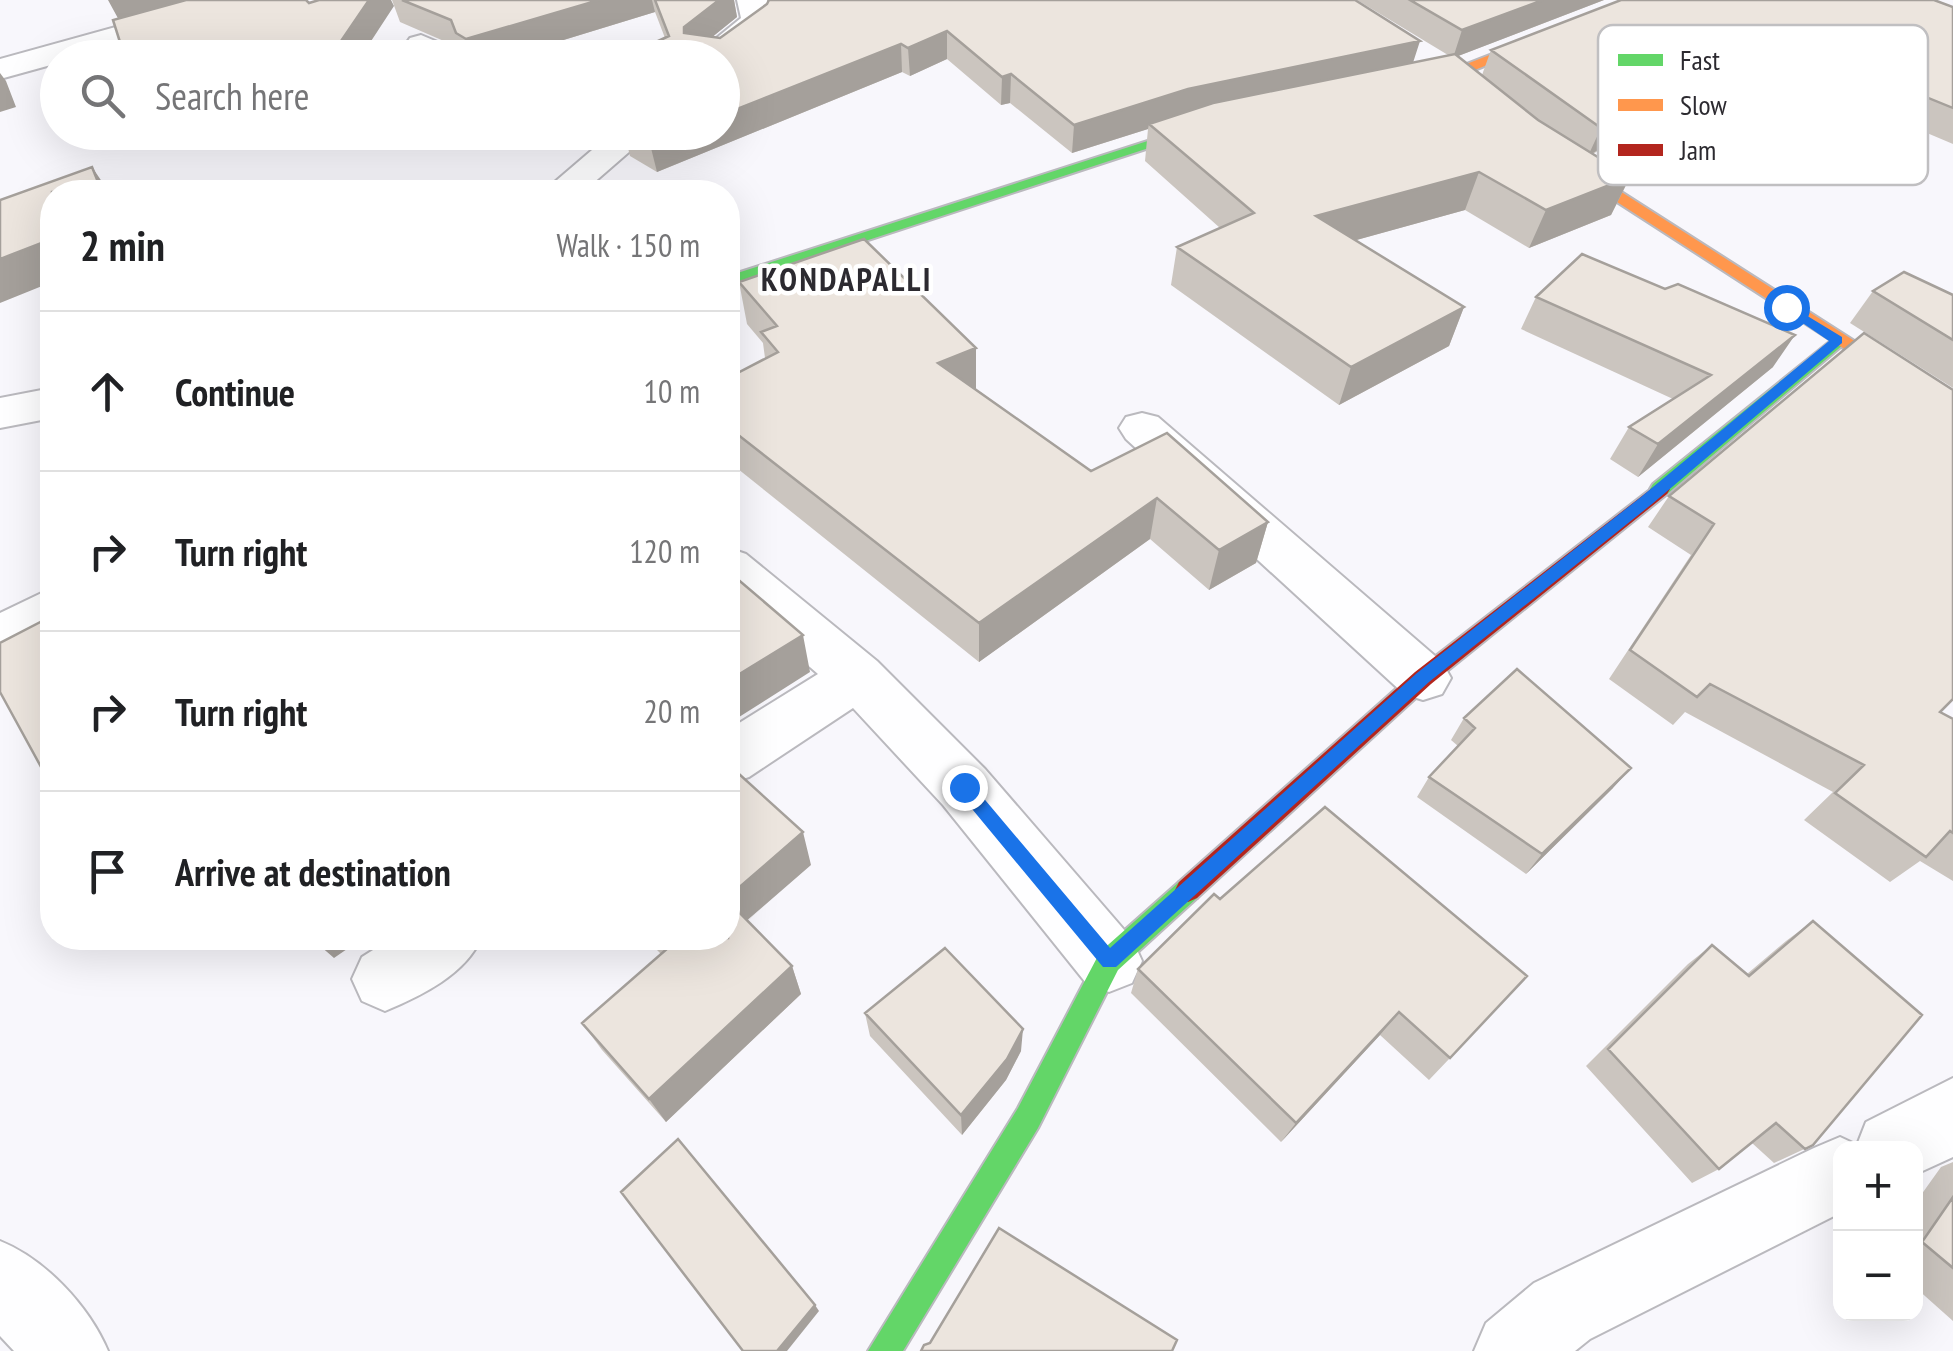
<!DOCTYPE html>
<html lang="en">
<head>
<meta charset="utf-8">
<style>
  body { margin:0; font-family:"PT Sans Narrow",sans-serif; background:#f2f2f2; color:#202124 }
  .controls { position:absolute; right:30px; bottom:30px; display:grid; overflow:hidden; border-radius:20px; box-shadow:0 10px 40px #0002 }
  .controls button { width:90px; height:90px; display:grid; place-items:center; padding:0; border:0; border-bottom:2px solid #e0e0e0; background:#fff; color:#202124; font:50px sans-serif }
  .stop { position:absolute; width:30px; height:30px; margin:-22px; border:8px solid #1a73e8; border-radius:50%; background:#fff }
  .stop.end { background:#1a73e8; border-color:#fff; box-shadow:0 2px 10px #0008 }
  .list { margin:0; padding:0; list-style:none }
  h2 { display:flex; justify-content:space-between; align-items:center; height:130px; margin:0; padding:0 40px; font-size:42px }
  h2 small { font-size:32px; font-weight:400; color:#757577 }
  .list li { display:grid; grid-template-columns:65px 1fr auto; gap:30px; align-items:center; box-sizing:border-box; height:160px; padding:0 40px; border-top:2px solid #e0e0e0 }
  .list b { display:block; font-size:38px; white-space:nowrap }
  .list em { font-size:32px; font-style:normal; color:#757577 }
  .icon { flex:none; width:55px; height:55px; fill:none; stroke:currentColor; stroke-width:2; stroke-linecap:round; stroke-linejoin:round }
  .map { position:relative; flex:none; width:1953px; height:1351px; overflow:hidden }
  .search { position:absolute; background:#fff; box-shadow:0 10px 40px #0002; left:40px; top:40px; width:700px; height:110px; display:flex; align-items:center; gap:25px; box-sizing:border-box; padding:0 35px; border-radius:55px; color:#757577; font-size:38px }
  .panel { position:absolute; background:#fff; box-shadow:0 10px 40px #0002; left:40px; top:180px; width:700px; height:770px; border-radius:40px }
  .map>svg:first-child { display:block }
</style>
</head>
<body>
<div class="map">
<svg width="1953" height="1351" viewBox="0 0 1953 1351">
  <rect width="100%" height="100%" fill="#f8f7fc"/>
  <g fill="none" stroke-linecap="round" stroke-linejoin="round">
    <g stroke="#bab9be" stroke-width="4">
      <path id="street" d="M213,0H262L258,6L77,58H58V63L0,79V59Z
        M737,0H767L773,21L768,28L722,63V58H692L741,18Z
        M421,35L459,51L463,58C442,58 418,63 405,45L410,38Z
        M613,132H652L583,192H543Z
        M52,388V418L0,428V398Z
        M1142,413L1158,417L1442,662L1451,678L1442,694L1423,700L1404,694L1126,439L1119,428L1126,417Z
        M728,548L746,554L877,661L985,769L1132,939L1142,961L1132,983L1109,992L1086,983L943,805L853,708L749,777L728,784V730L818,674L728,596Z
        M52,588V633L0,659V613Z
        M392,938H481C466,974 421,996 385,1011L362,1001L352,979L362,957Z
        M1953,1078V1157L1916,1174V1148H1840V1213L1590,1339L1575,1351H1474L1486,1323L1534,1283L1814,1148L1840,1137L1857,1145L1866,1122Z
        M0,1241C45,1259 89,1306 108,1351H14L0,1336Z"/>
    </g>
    <g stroke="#bab9be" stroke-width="4">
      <path id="fast" d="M1213,120L1225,123L728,286V276Z
        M1838,335L1844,336V344L1667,494H1653L1650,489L1653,484Z
        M1188,878L1197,882L1201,890L1197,898L1118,970L1038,1128L903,1351H868L1018,1108L1100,952L1179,882Z"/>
    </g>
    <g stroke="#bab9be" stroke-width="4">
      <path id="slow" d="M1631,0H1648L1455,78L1400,90L1393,86L1446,72Z
        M1552,154H1562L1953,404V419L1552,160Z"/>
    </g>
    <g stroke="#bab9be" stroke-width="4">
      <path id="jam" d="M1660,482L1667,484L1670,489L1667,494L1431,684L1197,898L1188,902L1179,898L1175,890L1179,882L1415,672Z"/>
    </g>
    <use href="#street" fill="#fefeff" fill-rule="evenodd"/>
    <use href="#fast" fill="#63d668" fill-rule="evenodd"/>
    <use href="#slow" fill="#ff974d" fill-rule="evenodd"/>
    <use href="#jam" fill="#b3261e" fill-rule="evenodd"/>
  </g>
  <path fill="#cbc5bf" d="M392,0H734L737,17L712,37L720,38L767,4L1414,62L1448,55L1357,0H1604L1458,56L1482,75L1491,50L1953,7V144L1766,65L1696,110L1677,102L1593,154L1630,177L1611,215L1529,248L1465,210L1356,240L1464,307L1449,346L1339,405L1171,285L1177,247L1220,228L1145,161L1148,129L1072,153L1010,103L1001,105L947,59L910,76L902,72L657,172L630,156L624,132H722L665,38L655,12L505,58H464L460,48L400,22Z
    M739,282L976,348V389L1091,471L1268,522L1256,563L1209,590L1150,539L979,662L728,461V378L765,358L763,343L747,324Z
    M1873,291L1953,295V388L1850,323Z
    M1536,297L1773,367L1638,477L1610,459L1629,427L1673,399L1521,329Z
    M1864,333L1940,712L1953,719V881L1920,861L1890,882L1804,820L1833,792L1685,712L1673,725L1609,679L1691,555L1648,527L1669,496Z
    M1464,718L1613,788L1526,874L1417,797L1429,777L1458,746L1451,740Z
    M1325,807L1450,1058L1429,1080L1380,1035L1281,1142L1131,993L1138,969Z
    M811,865L747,921L792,966L801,994L666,1122L602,1050L582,1023L661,954L645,938H728Z
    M1813,921V1145L1774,1163L1752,1143L1719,1169L1692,1183L1586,1066L1688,964L1712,945L1747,974L1786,941Z
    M865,1013L1021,1051L1006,1080L962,1135L870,1036Z
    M1953,1162V1321L1916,1288V1202L1941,1167Z"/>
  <path fill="#a5a09b" d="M108,0H199L120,22Z
    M369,0H391L394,6L360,58H342L337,47Z
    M599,0H652L655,12L505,58H473L466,39Z
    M719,0H734L737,17L690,55L684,33V27Z
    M1543,0H1604L1453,58L1462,30Z
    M947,31V59L910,76L908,48Z
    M1781,38L1766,65L1696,110L1710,82Z
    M1420,41L1411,69L1149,124L1148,129L1072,153L1074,125L1188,89Z
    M901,44L902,72L657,172L650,144L678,132H722V115Z
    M0,73L6,81L16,107L0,112Z
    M1011,74L1010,103L1001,105L1002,77Z
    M1690,74L1677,102L1588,156L1601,128Z
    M194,132H257L203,149Z
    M92,167L109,192H102Z
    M1479,172L1465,210L1306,254L1316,216Z
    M1630,177L1611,215L1529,248L1546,210Z
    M52,239V282L0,303V259Z
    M1464,307L1449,346L1339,405L1351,367Z
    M1795,335L1773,367L1638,477L1658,444Z
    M976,348V390L938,363Z
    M1157,498L1150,539L979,662V623Z
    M1268,522L1256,563L1209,590L1219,550Z
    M803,635L810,672L728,724V681Z
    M1631,768L1613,788L1526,874L1542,854Z
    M803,832L811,865L737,929L728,904V897Z
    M329,938H363L334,958L319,945Z
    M792,966L801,994L666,1122L649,1099Z
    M1399,1012L1380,1035L1281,1142L1296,1123Z
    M1023,1029L1021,1051L1006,1080L962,1135L961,1115Z
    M815,1305L819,1311L787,1351H777Z"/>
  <path fill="#ece5de" stroke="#a5a09b" stroke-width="2.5" d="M186,0H306L309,3L319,0H369L337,47L352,58H125L113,20Z
    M402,0H599L466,39L456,33L451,20Z
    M655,0H719L684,27V33L720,38L767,4L769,0H1355L1420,41L1188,89L1074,125L1011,74L1002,77L947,31L908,48L901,44L722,115V58H621L669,36Z
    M1410,0H1543L1462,30Z
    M1621,0H1934L1953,7V108L1781,38L1710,82L1690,74L1601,128L1491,50Z
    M1455,54L1538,120L1630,177L1546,210L1479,172L1316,216L1464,307L1351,367L1177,247L1254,213L1149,124L1213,103Z
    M631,132H678L650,144Z
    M92,167L102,192H52V239L0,259V200Z
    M864,239L976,348L938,363L1091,471L1167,433L1268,522L1219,550L1157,498L979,623L728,427V378L778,352L761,332L777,326L739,282Z
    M1582,254L1665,289L1678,284L1795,335L1658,444L1629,427L1711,375L1536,297Z
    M1904,272L1953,295V340L1873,291Z
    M1864,333L1953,390V699L1940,712L1953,719V833L1950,831L1926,857L1835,793L1864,765L1710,684L1697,697L1630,650L1714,524L1669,496Z
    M728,571L803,635L728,681Z
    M52,616V772L46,776L0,692V643Z
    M1517,669L1631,768L1542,854L1429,777L1475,728L1464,718Z
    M728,764L803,832L728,897Z
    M1325,807L1527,976L1450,1058L1399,1012L1296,1123L1138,969L1214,894L1220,899Z
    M728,901L792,966L649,1099L582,1023L668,948L657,938H728Z
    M1813,921L1922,1015L1813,1145L1805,1149L1776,1123L1719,1169L1608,1049L1712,945L1749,976Z
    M314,938H329L319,945Z
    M945,948L1023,1029L1007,1059L961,1115L865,1013Z
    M678,1139L815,1305L777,1351H743L621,1192Z
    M1953,1197V1268L1922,1242Z
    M999,1228L1177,1340L1172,1351H921L924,1345L930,1343Z"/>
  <path fill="#1a73e8" d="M1786,303L1842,337V343L1652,504L1429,682L1116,967H1103L958,792V782H970L1110,948L1417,673L1641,497L1829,341L1782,309Z"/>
  <g text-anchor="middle" stroke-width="9" stroke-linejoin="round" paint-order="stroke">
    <g font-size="32" font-weight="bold" letter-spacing="2.5" fill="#2c2a30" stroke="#fff">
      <text x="847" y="291">KONDAPALLI</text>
    </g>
  </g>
  <rect x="1598" y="25" width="330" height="160" rx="15" fill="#fff" stroke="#c0bfc1" stroke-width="2.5"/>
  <rect x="1618" y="54" width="45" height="12" fill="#63d668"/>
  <rect x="1618" y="99" width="45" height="12" fill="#ff974d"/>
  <rect x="1618" y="144" width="45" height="12" fill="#b3261e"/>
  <g font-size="28" fill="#2c2a30">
    <text x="1680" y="70">Fast</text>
    <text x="1680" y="115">Slow</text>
    <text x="1680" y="160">Jam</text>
  </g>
</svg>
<div class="controls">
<button>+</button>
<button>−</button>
</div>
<div class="stop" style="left:1786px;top:307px"></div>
<div class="stop end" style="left:964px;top:787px"></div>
<div class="search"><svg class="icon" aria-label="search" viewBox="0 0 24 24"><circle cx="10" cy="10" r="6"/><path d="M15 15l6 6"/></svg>Search here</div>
<section class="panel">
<h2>2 min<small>Walk · 150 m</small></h2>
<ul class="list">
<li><svg class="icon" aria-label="ahead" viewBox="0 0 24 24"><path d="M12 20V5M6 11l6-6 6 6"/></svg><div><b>Continue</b></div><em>10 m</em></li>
<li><svg class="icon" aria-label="right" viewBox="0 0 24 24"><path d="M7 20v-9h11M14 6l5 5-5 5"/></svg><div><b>Turn right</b></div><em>120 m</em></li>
<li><svg class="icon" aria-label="right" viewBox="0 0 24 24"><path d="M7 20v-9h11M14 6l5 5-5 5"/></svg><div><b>Turn right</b></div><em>20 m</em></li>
<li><svg class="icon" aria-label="arrive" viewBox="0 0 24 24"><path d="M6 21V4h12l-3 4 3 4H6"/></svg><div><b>Arrive at destination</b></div></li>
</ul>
</section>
</div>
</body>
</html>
